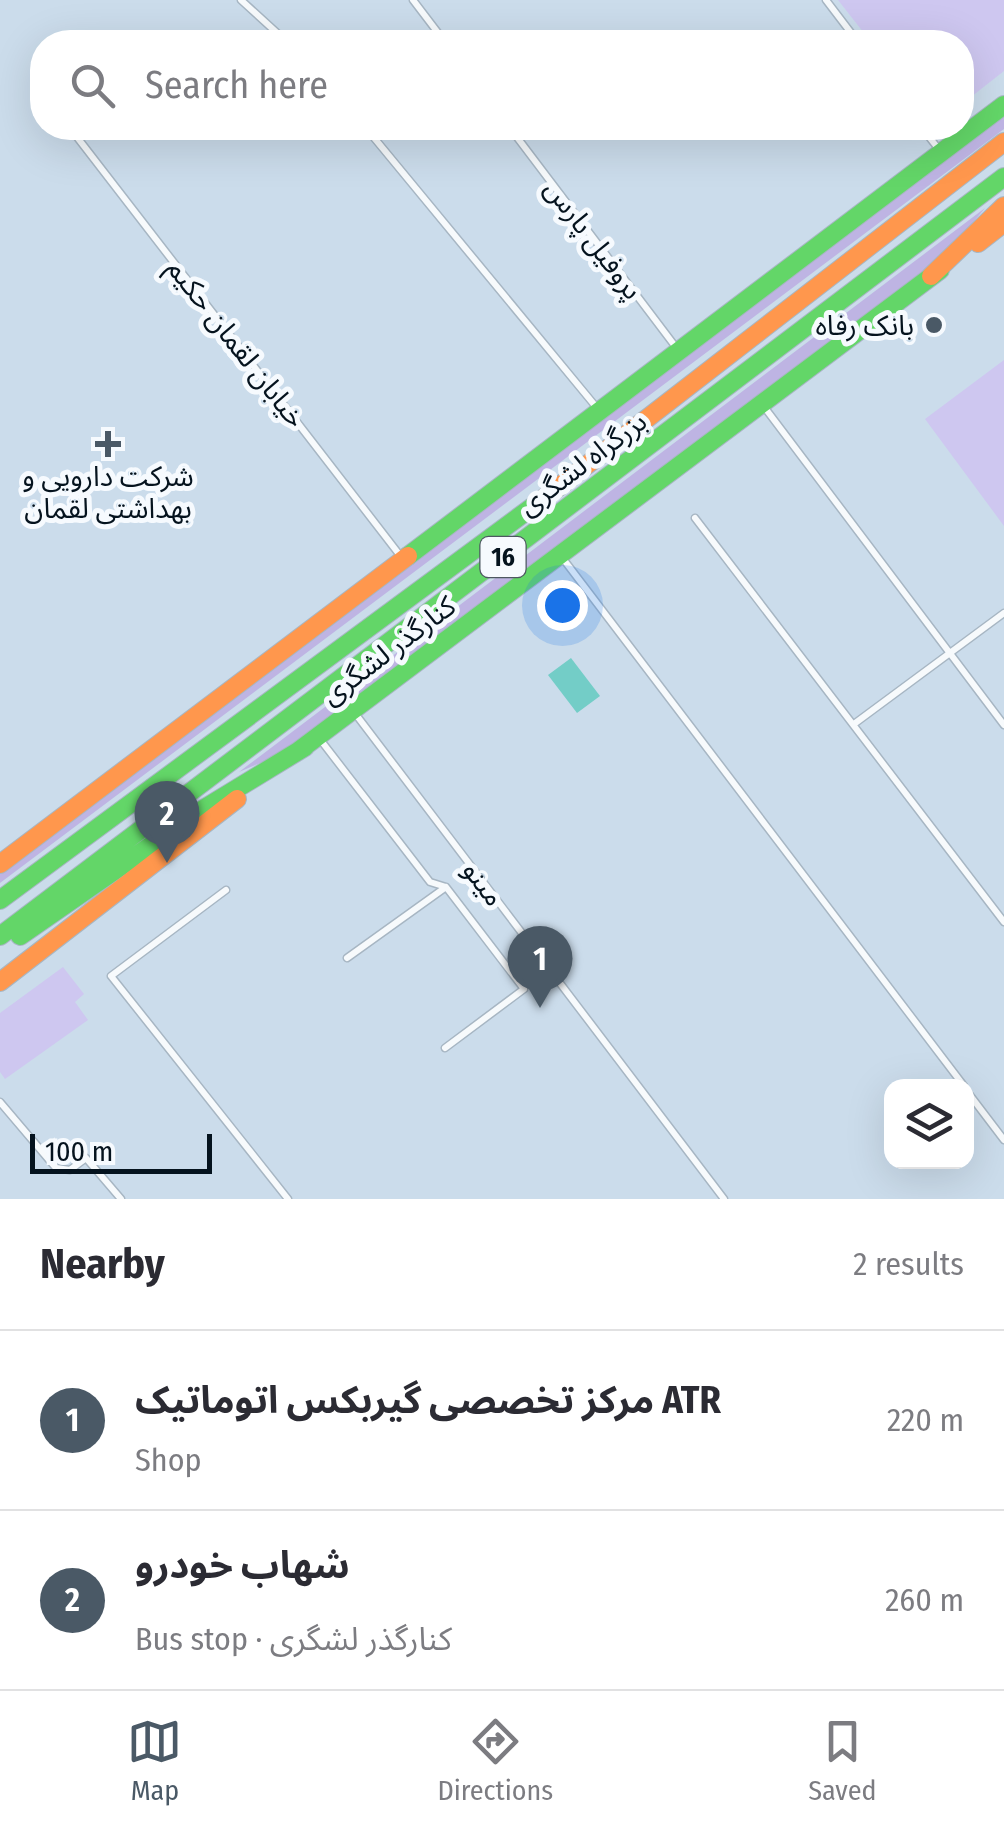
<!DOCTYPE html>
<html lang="en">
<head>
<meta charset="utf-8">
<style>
  body { margin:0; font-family:"Fira Sans Condensed","Noto Sans Arabic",sans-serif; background:#f7f7f7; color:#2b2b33 }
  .controls { position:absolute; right:30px; bottom:30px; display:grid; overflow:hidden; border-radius:20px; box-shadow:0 10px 40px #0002 }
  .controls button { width:90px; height:90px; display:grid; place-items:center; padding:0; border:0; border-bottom:2px solid #e1e1e2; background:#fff; color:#2b2b33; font:50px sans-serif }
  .scale { position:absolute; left:30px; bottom:25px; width:182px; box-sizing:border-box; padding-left:10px; border:5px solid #05131e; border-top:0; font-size:28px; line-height:35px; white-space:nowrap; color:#05131e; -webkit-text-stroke:8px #f6fafe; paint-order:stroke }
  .you { position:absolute; left:562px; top:605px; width:35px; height:35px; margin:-25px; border:8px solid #fff; border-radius:50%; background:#1a73e8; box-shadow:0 0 0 15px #1a73e833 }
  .badge { display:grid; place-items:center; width:65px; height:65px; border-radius:50%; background:#4a5966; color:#fff; font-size:32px; font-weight:700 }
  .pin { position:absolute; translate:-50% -82px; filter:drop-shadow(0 2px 5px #0008) }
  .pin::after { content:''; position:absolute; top:52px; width:35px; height:30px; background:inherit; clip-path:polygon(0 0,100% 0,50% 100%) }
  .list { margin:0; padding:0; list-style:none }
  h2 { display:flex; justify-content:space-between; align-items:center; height:130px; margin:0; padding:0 40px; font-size:42px }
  h2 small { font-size:32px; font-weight:400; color:#7c7c81 }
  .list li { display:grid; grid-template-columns:65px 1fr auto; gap:30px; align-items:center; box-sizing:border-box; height:180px; padding:0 40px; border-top:2px solid #e1e1e2 }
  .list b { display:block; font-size:38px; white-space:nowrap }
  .list p { margin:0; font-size:32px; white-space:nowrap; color:#7c7c81 }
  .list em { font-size:32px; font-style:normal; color:#7c7c81 }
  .icon { flex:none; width:55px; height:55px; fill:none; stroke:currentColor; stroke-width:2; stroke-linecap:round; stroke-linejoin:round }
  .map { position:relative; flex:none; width:1004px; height:1199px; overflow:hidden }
  .search { position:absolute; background:#fff; box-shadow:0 10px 40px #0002; left:30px; right:30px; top:30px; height:110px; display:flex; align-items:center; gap:25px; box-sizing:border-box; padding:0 35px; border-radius:40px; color:#7c7c81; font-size:38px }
  .sheet { height:490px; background:#fff }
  nav { display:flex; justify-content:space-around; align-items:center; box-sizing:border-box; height:140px; border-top:2px solid #e1e1e2; background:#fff; font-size:28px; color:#7c7c81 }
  nav a { display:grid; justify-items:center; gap:5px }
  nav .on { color:#4a5966 }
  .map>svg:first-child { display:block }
</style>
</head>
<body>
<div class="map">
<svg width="1004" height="1199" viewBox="0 0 1004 1199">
  <rect width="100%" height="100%" fill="#cbdceb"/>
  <path fill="#cec7f0" d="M838,0H1004V71L962,104V42H871Z
    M1004,360V526L925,419Z
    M63,967L84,994L75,1002L88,1020L5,1079L0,1072V1013Z"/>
  <path fill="#beb4e3" d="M1004,110V129L0,883V868Z
    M985,208C926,283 811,358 733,417C582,529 432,642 281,754L239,772Z"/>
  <path fill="#73cdc7" d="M571,658L600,696L577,713L548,675Z"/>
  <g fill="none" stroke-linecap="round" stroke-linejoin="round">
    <g stroke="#a7b6c3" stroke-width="9">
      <path id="lane" d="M241,0L287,42
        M413,0L445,42
        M826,0L858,42
        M70,128L402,558
        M366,128L597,408
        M510,128L678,350
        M922,128L941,152
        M762,404L1004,725
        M695,518L1004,922
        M561,556L964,1086
        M354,712L724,1199
        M854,724L1004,613
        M319,738L430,882L446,887L347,958
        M226,890L111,976L288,1199
        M445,1048L524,989L446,887
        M966,1090L1004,1140
        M0,1102L56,1168L70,1170L86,1158L121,1199"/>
    </g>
    <g stroke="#a7b6c3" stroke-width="20">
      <path id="fast" d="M408,556L1004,105
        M297,752L940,270
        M0,900L543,499
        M0,936L1004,177
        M20,936L205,808L305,747"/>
    </g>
    <g stroke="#a7b6c3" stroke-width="20">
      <path id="slow" d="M978,243L1004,223
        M931,276L1004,206
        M543,499L1004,142
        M0,864L408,556
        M0,982L237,799"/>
    </g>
    <use href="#lane" stroke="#f7fafc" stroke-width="6"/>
    <use href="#fast" stroke="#63d668" stroke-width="18"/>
    <use href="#slow" stroke="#ff974d" stroke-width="18"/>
  </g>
  <g fill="#4a5966" stroke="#f6fafe" stroke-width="4">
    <circle cx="934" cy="325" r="10"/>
    <path d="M103 429h10v10h10v10h-10v10h-10v-10h-10v-10h10z"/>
  </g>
  <g text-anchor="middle" stroke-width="10" stroke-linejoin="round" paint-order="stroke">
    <rect fill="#f6fafe" stroke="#4d5861" stroke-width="2.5" x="480.5" y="537" width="45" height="40" rx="8"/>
    <g font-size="25" font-weight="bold" fill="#05131e">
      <text x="503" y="566">16</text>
    </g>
    <g font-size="28" fill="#05131e" stroke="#f6fafe">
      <text transform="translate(594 239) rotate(53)" y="10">پروفیل پارس</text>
      <text transform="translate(237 343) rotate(52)" y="10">خیابان لقمان حکیم</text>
      <text transform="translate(582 463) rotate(-37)" y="10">بزرگراه لشگری</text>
      <text transform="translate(388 650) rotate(-37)" y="10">کنارگذر لشگری</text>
      <text transform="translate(484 883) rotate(53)" y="10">مینو</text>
    </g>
    <g font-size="28" fill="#05131e" stroke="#f6fafe" text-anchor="end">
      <text x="914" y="335">بانک رفاه</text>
      <text x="108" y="486" text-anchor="middle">شرکت دارویی و<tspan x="108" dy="32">بهداشتی لقمان</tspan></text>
    </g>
  </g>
</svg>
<div class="controls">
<button><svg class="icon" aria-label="layers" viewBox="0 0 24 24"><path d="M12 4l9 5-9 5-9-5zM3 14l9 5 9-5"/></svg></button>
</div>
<div class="scale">100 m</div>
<div class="you"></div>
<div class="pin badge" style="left:540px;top:1008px">1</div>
<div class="pin badge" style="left:167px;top:863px">2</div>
<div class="search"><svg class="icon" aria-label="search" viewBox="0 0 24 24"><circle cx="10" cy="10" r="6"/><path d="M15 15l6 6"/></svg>Search here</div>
</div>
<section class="sheet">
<h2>Nearby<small>2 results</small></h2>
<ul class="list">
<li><span class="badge">1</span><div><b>مرکز تخصصی گیربکس اتوماتیک ATR</b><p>Shop</p></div><em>220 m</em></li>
<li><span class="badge">2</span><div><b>شهاب خودرو</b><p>Bus stop · کنارگذر لشگری</p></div><em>260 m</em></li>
</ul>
</section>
<nav>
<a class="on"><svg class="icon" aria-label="map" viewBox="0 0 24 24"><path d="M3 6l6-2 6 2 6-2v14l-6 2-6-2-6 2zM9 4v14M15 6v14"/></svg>Map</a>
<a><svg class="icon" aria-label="directions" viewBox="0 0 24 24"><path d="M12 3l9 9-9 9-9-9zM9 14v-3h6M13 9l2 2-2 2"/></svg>Directions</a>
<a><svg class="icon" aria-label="saved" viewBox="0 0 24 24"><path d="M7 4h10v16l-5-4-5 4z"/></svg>Saved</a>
</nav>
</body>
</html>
